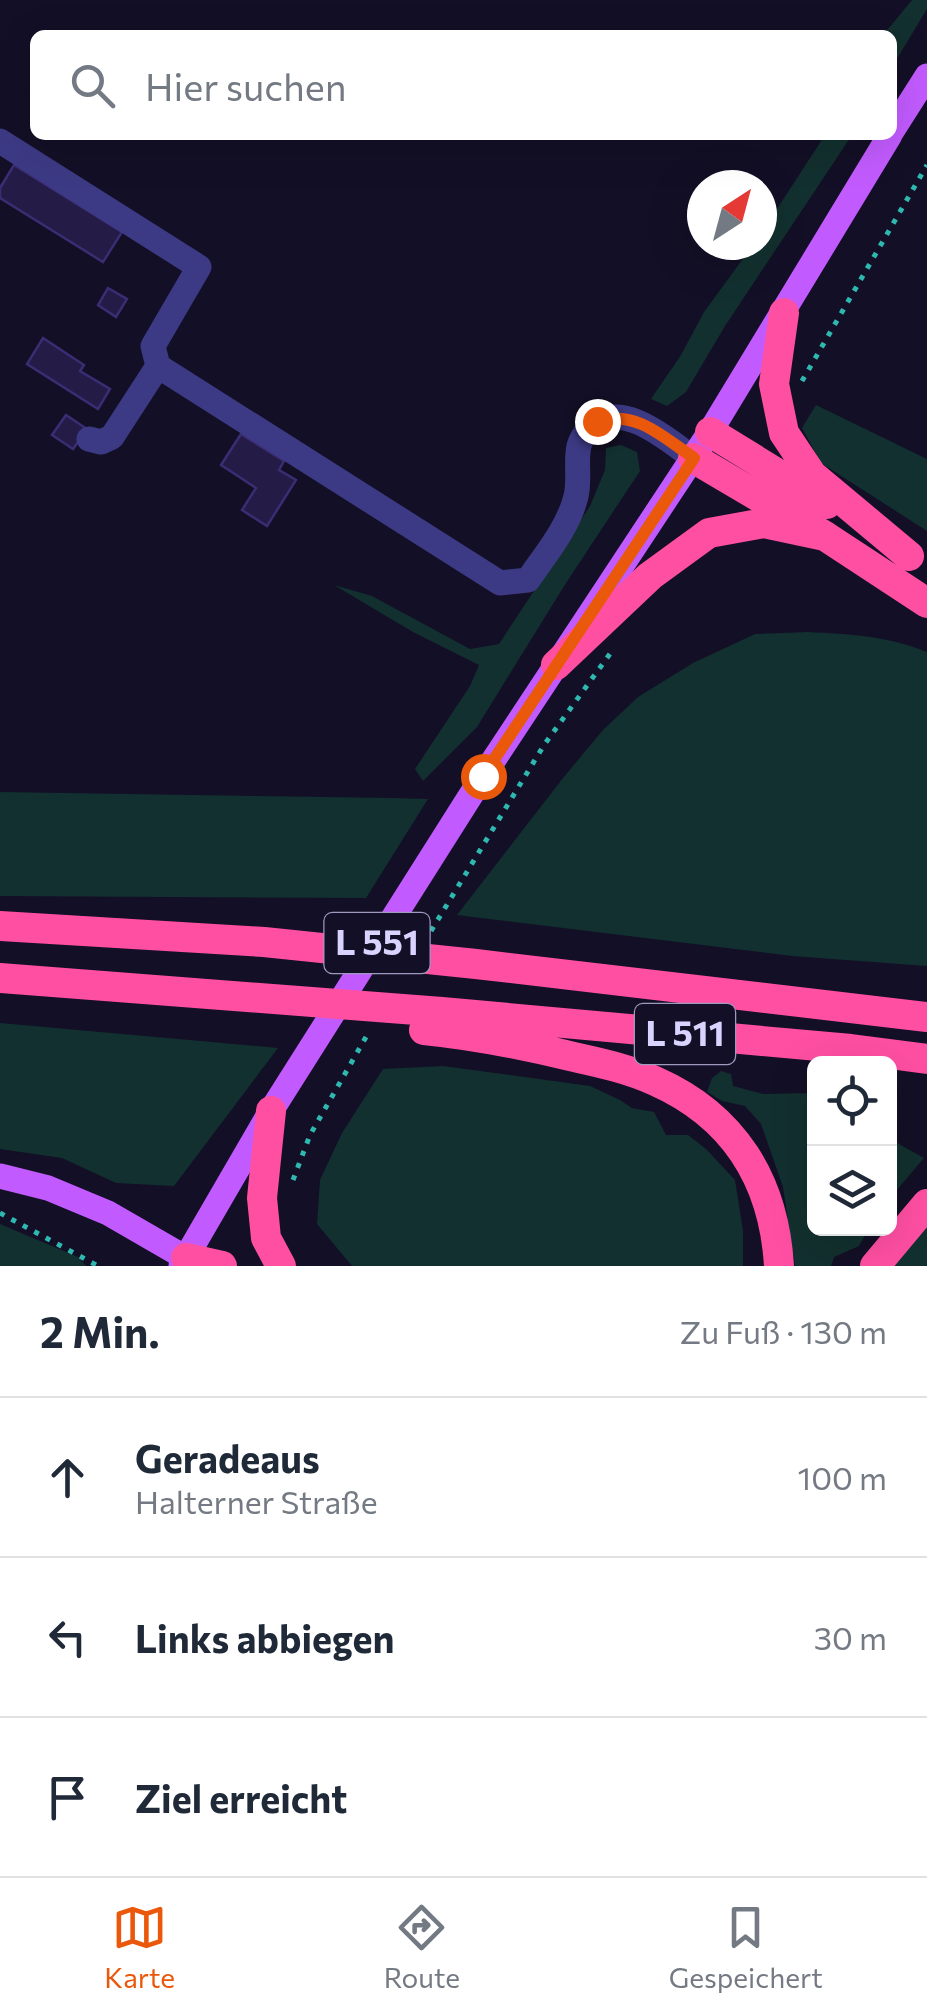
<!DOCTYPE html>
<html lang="de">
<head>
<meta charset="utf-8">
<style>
  body { margin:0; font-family:Commissioner,sans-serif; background:#f6f6f7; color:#1f2937 }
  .controls { position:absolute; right:30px; bottom:30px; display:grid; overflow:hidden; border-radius:15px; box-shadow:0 10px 40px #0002 }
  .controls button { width:90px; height:90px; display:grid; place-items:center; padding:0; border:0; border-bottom:2px solid #e0e1e3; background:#fff; color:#1f2937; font:50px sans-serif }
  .compass { position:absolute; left:687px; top:170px; width:90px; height:90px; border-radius:50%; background:#fff; box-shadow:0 10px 40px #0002; rotate:36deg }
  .stop { position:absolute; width:30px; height:30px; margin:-22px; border:8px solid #ea580c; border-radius:50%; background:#fff }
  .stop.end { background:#ea580c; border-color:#fff; box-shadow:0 2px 10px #0008 }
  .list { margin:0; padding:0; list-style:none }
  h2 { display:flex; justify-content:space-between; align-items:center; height:130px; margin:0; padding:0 40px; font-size:42px }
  h2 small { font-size:32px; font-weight:400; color:#747a83 }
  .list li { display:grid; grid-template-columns:65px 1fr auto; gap:30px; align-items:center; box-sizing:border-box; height:160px; padding:0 40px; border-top:2px solid #e0e1e3 }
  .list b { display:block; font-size:38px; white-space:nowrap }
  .list p { margin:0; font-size:32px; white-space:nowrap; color:#747a83 }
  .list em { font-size:32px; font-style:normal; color:#747a83 }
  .icon { flex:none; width:55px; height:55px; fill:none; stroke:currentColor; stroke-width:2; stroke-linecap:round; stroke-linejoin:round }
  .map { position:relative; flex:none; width:927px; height:1266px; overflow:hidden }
  .search { position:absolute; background:#fff; box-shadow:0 10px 40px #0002; left:30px; right:30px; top:30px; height:110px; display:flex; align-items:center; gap:25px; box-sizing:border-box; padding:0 35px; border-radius:15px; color:#747a83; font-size:38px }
  .sheet { height:610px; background:#fff }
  nav { display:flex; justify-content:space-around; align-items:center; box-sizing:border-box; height:140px; border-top:2px solid #e0e1e3; background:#fff; font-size:28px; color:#747a83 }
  nav a { display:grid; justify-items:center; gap:5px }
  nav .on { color:#ea580c }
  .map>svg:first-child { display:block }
</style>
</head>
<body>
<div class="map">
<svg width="927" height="1266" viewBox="0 0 927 1266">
  <rect width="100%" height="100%" fill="#130f26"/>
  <path fill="#12302f" d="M912,0H927V9L892,67V35H883Z
    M825,135H852L725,326L686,392L667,406L651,399L681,355L704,312L753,245H762V232Z
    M816,405L927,459V531L821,463L802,428Z
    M621,445L637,452L640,471L566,583L477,727L423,781L415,769L470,686L479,665L413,632L334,585L372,596L470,649L499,644L590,506L605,470L606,448Z
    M808,632C848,634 889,636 927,652V966L792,956L457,915L563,778L603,730L638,697L693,663L755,634Z
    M0,792L393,798L428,799L366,898L0,896Z
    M0,1023L278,1048L174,1186L116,1183L62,1158L0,1149Z
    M443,1066L590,1086L620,1100L632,1108L654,1112L666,1135H688L706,1149L735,1180L743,1231V1266H352L317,1224L320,1180L342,1133L383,1069Z
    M721,1071L731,1074L733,1086L763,1094L814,1093V1228L869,1229L859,1246L834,1257L831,1266H795L783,1187L761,1124L745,1106L722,1101L707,1092L712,1078Z
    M890,1139L924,1158L890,1198Z
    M927,1221V1266H893Z
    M0,1224L78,1257L86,1266H0Z"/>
  <path fill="#241b47" stroke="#3b2d73" stroke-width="2.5" d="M14,165L122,232L103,262L0,198V188Z
    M108,288L127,299L116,317L98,305Z
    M43,338L84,365L80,371L110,389L98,409L27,364Z
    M66,415L87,429L73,449L52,435Z
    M241,434L284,461L279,470L296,480L267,526L242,510L256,488L221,465Z"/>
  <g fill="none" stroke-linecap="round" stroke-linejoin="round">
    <path stroke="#2fb8b0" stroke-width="5" stroke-dasharray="5 8" stroke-linecap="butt" d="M802,381L927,165
      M431,931L544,745L612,651
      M293,1180L310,1135L370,1030
      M0,1213L98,1266"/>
    <path stroke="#3d3a85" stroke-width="25" d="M0,141L199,267L153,346L158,366L500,583L528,580C545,555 567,529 575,500C581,482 575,463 579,446C581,438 586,432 591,427C621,398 668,440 693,458
      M89,439L101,442L112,437L158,366"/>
    <path stroke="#c25bff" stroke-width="25" d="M892,131L927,76
      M0,1176L48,1188L108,1213L186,1258
      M181,1266L271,1111L483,776L710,432L890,135"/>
    <path stroke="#ff4fa3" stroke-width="30" d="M784,313L774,384L784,433L812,475L909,556
      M710,432L827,504
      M693,458L825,536L927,603
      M556,665L650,576L709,533L764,523L825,536
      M0,926L264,942L476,964L927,1017
      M0,978L442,1012L851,1049L927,1059
      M424,1030C474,1035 525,1045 574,1057C601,1063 629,1069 655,1081C734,1116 774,1181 779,1266
      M271,1111L262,1198L266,1238L281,1266
      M186,1258L222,1266
      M875,1266L927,1204"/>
  </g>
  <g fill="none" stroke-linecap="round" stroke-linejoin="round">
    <path stroke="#ea580c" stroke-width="12" d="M483,776L694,458C661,436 639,411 597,421"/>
  </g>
  <g text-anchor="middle" stroke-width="10" stroke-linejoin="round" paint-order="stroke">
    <g fill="#130f26" stroke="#9e99be" stroke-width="2.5">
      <rect x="324.5" y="913" width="105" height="60" rx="8"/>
      <rect x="635" y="1004" width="100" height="60" rx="8"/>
    </g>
    <g font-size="35" font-weight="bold" fill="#d9d4ff">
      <text x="377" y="955">L 551</text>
      <text x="685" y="1046">L 511</text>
    </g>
  </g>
</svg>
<div class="controls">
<button><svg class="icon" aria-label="locate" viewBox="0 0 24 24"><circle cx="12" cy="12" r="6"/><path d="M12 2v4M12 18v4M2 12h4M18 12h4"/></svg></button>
<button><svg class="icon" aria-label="layers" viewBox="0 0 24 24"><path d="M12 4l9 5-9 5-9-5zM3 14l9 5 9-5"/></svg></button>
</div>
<svg class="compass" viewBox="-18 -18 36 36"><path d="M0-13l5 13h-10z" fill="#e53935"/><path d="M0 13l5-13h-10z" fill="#747a83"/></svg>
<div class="stop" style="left:483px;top:776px"></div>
<div class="stop end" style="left:597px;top:421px"></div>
<div class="search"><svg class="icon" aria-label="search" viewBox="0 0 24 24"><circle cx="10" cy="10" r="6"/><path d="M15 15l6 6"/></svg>Hier suchen</div>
</div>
<section class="sheet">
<h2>2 Min.<small>Zu Fuß · 130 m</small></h2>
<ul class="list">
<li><svg class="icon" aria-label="ahead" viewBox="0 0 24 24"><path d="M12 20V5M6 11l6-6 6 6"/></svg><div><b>Geradeaus</b><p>Halterner Straße</p></div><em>100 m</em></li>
<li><svg class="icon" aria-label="left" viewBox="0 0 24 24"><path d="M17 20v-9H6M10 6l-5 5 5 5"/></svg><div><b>Links abbiegen</b></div><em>30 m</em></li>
<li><svg class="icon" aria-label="arrive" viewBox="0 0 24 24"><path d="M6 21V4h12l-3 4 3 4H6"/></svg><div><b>Ziel erreicht</b></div></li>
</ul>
</section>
<nav>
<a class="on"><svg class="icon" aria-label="map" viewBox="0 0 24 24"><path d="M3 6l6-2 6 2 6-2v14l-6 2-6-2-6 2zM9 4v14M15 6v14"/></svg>Karte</a>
<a><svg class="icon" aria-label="directions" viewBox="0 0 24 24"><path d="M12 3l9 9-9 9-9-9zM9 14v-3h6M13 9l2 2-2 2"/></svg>Route</a>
<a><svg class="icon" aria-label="saved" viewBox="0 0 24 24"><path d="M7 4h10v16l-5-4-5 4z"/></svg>Gespeichert</a>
</nav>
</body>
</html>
